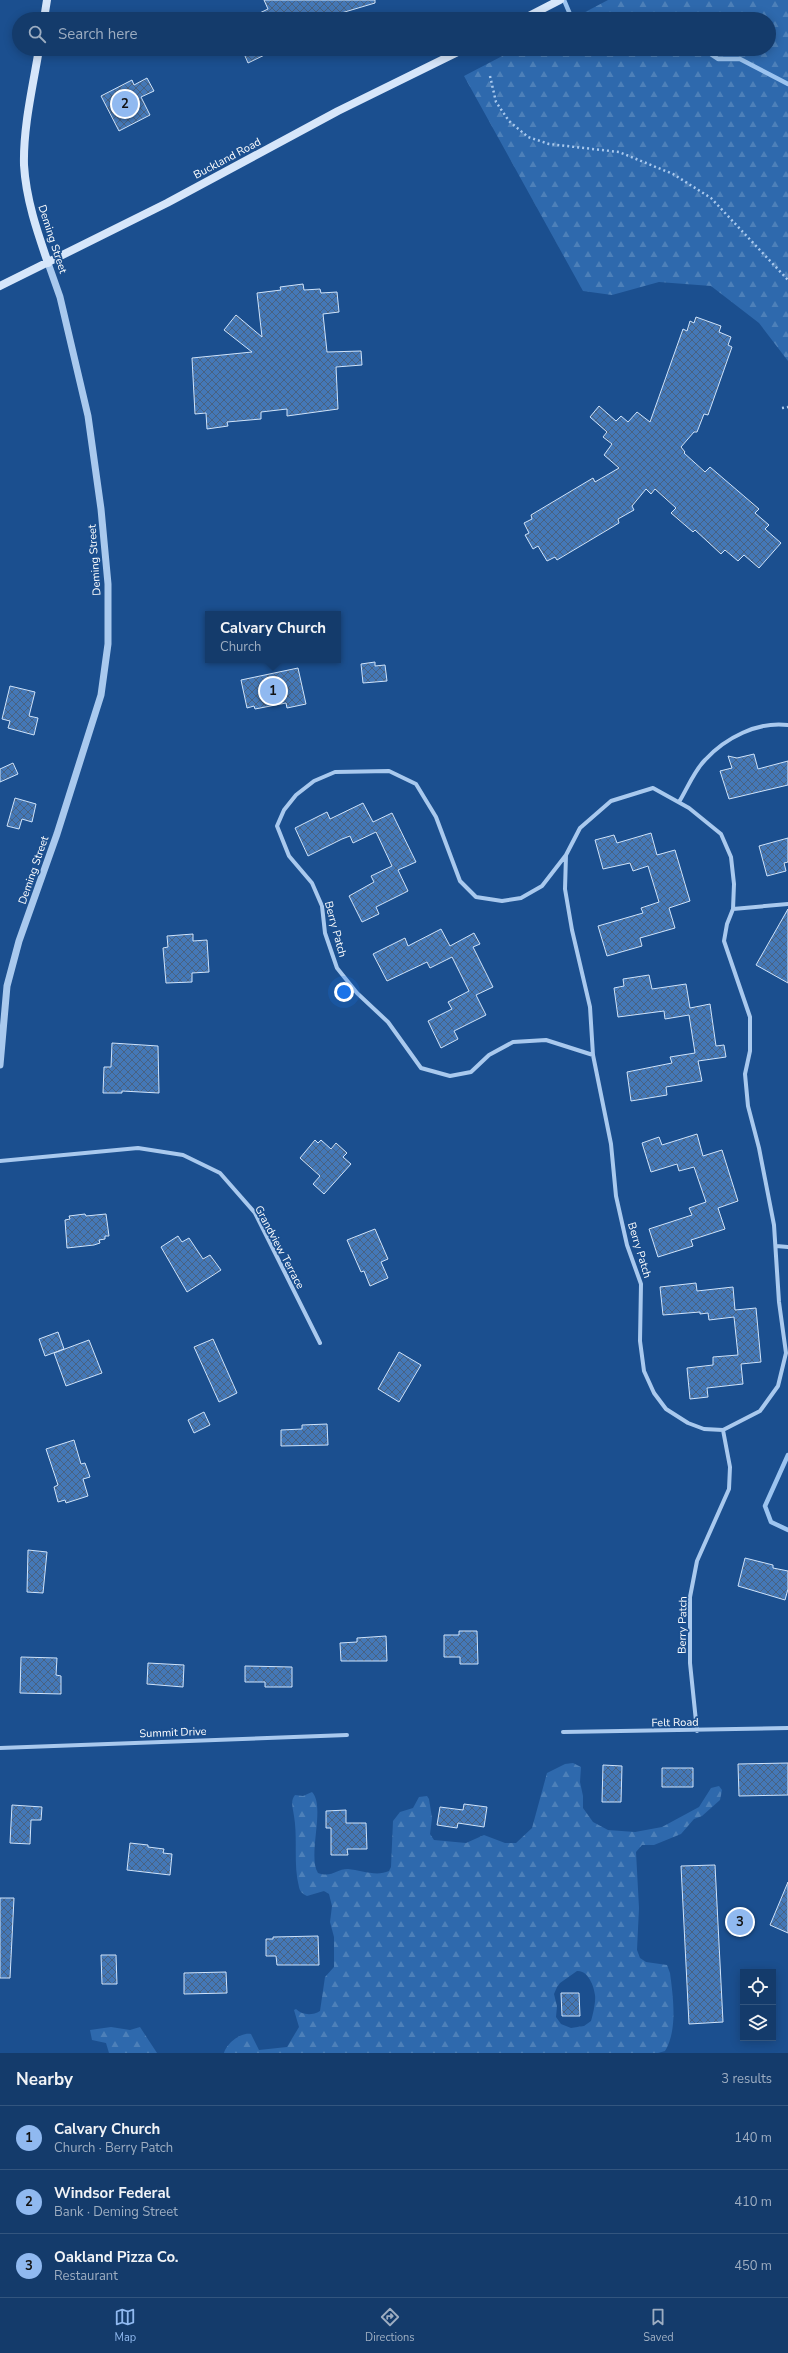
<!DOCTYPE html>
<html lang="en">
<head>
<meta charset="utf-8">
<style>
  body { margin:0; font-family:"Nunito Sans",sans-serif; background:#1d4271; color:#f1f3f6 }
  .controls { position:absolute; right:12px; bottom:12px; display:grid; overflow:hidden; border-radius:0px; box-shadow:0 2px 10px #0003 }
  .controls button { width:36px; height:36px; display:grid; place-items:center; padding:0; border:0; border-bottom:1px solid #33557e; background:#143b6b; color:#f1f3f6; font:20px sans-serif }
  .you { position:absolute; left:344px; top:992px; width:14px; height:14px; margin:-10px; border:3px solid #fff; border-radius:50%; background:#1a73e8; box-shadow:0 0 0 6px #1a73e833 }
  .badge { display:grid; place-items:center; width:26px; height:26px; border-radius:50%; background:#90b9f0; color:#111; font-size:13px; font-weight:700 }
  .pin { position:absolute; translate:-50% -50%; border:2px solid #fff; box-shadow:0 1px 4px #0006 }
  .popup { position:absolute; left:205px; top:611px; width:136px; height:52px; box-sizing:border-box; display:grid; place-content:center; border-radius:0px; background:#143b6b; filter:drop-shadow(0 1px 3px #0005); font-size:13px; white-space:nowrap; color:#9dadc1 }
  .popup b { font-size:15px; color:#f1f3f6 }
  .popup::after { content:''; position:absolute; left:50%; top:100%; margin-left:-8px; border:8px solid transparent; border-top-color:#143b6b }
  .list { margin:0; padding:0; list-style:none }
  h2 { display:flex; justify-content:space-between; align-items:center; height:52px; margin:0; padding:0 16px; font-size:17px }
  h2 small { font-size:13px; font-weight:400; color:#9dadc1 }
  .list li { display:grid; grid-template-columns:26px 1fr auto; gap:12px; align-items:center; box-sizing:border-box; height:64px; padding:0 16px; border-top:1px solid #33557e }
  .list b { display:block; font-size:15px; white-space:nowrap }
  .list p { margin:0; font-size:13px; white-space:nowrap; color:#9dadc1 }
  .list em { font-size:13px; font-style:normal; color:#9dadc1 }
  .icon { flex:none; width:22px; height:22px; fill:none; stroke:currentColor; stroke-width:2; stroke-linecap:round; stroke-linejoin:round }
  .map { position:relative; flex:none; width:788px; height:2053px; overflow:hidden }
  .search { position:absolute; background:#143b6b; box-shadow:0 2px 10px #0003; left:12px; right:12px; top:12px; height:44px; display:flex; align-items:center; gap:10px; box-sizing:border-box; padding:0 14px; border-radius:22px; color:#9dadc1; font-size:15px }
  .sheet { height:244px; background:#143b6b }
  nav { display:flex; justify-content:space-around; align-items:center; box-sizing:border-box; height:56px; border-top:1px solid #33557e; background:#143b6b; font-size:11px; color:#9dadc1 }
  nav a { display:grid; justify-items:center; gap:2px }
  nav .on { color:#90b9f0 }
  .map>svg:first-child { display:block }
</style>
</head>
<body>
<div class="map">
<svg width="788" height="2053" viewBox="0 0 788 2053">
  <defs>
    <pattern id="forest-firs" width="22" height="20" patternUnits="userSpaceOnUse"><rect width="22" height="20" fill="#2e69ad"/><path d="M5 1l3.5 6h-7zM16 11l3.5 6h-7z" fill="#4d80b9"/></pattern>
    <pattern id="building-cross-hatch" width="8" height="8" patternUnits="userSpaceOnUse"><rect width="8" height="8" fill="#4478b7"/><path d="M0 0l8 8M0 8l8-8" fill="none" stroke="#486282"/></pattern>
  </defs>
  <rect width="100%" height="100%" fill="#1b4f8f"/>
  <path fill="url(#forest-firs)" fill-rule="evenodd" d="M608,0H788V361L759,323L711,286L659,282L612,295L583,291L464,76L516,49H769V19H572Z
    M573,1763L581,1767L580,1782L583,1796V1808L593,1822L608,1830L635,1832L662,1827L699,1807L711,1788L719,1786L722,1790L720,1800L702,1816L694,1819L681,1834L654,1845H642L636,1852L639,1908L637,1950L640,1958L646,1962L667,1965L670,1973C673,1996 678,2030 665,2051L658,2053H224C227,2043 241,2032 251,2034L259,2050L287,2047L299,2027L294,2010L296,2009C302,2015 312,2016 320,2011L325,1977L334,1967V1937L330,1922L332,1906L329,1894L324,1891L307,1896C303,1894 300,1892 299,1887C293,1864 298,1839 294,1816C293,1808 290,1801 295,1795L303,1796L312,1792C326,1806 307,1856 318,1873C332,1878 336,1869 348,1869C361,1870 376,1877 389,1871L391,1867L393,1821L400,1812L413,1808L419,1797L427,1796L429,1799L432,1818L430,1834L434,1840L466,1843L484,1835L505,1843H516L532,1828L547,1773L565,1764ZM577,1971C588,1970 594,1986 595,1995C596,2001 593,2015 591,2021L584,2026L571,2028L561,2024L556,2017L557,2006L554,1994L557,1987L560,1983Z
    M111,2027L130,2030L140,2027L157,2053H109L106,2043L92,2040L90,2030Z"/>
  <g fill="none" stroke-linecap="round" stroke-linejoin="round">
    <path stroke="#9cc4f0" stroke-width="4.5" d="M564,0L572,19
      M703,49L718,59H740L788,84
      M788,1455L765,1506L771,1522L788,1530"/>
  </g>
  <path fill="url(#building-cross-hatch)" stroke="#cfe3fa" d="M264,0H375V3L321,19H247L268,9Z
    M242,49H277L248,63Z
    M147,78L154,91L141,97L150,115L119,131L101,96L132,80L134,85Z
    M303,284L304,290L320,289L321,293L337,292L339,312L323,314L327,352L361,351L362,365L336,367L338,409L287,416V409L261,412V419L227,422L228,426L207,429L206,413L195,414L192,358L252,352L224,330L236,315L262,337L257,293L281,290L280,287Z
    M696,317L721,326L719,332L731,337L728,345L732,347L708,415L704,414L697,432H694L681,447L685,452L684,453L705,472L710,467L759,509L755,513L769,525L765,529L781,543L759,568L744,555L738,561L725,550L721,554L695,530L693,532L671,513L676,508L655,489L651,494L646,489L632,506L634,510L618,519L619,523L557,560L555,557L547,561L538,546L533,549L525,535L529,533L524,523L532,519L531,515L593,478L595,482L619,468L604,455L612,444L603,437L607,432L590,417L599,406L616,421L621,416L628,422L637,412L650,422L683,329L687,331L690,321L694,323Z
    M375,662V666L385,665L387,681L363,683L361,664Z
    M298,668L306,704L287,708L286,703L255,709L254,706L247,708L241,680Z
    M10,686L35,692L29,716L38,718L34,735L8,728L10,721L2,719Z
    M754,754L758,769L788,761V785L729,799L720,771L732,768L728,756L737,758Z
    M13,763L18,774L0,782V769Z
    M15,798L36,804L32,822L22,819L19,829L7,826Z
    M363,803L373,822L392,813L416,862L398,870L408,891L376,907L379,914L362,922L349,896L374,882L371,876L392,866L376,832L353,843L350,836L342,839L308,856L295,828L327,812L330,819Z
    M651,833L657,855L675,850L690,901L669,908L675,928L640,938L642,946L607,956L598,926L643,913L641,908L659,902L648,866L633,871L630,863L603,869L595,840L614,835L617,843Z
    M788,838V862L784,863L786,871L767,876L759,846Z
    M788,909V983L756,965Z
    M441,929L450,946L474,933L480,944L473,947L493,987L476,995L486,1015L454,1031L458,1039L441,1048L428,1021L452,1009L448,1002L469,991L452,957L430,968L427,962L387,981L373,954L405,938L408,946Z
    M193,934V941L207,940L209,972L192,973V982L166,983L163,948L168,947L167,936Z
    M649,975L652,989L686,984L690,1008L710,1004L716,1046L724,1045L726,1057L698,1061L702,1081L666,1087L667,1095L631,1101L627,1072L672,1063L670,1057L695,1053L689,1015L665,1019L664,1011L618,1017L614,988L624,986L623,979Z
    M112,1043L158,1046L159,1093L122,1091V1093H103L104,1067H111Z
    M697,1134L703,1156L722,1150L738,1201L718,1208L725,1229L691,1240L693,1246L658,1257L649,1229L692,1215L689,1208L706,1202L694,1167L679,1171L677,1164L651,1172L642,1143L659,1137L662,1145Z
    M315,1140L318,1143L321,1140L331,1149L336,1143L347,1153L343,1157L351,1164L324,1194L313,1184L320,1176L300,1158Z
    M85,1214L86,1216L106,1214L109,1236H105V1239L99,1240L100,1243L94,1245L67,1248L65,1220L70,1219L69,1216Z
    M375,1229L388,1259L381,1262L388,1278L370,1286L364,1271L361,1272L347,1240Z
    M178,1236L182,1242L189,1238L203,1259L210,1255L221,1270L187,1292L161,1247Z
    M696,1283L697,1291L733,1287L735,1310L756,1308L761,1362L741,1364L743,1384L707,1388L708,1397L690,1399L687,1368L713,1365V1357L738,1355L734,1317L709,1320L708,1313L700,1314V1312L663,1315L660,1287Z
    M58,1332L64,1349L45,1356L39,1339Z
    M213,1339L237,1393L219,1402L194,1347Z
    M89,1340L102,1373L66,1386L54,1353Z
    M399,1352L421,1365L399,1402L378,1389Z
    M204,1412L210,1425L194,1433L188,1420Z
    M327,1424L328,1445L281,1446V1430L302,1429V1425Z
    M74,1440L81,1464L85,1463L90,1477L83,1479L88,1496L66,1503L65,1500L58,1502L54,1487L58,1485L46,1449Z
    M28,1550L47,1552L43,1593L27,1592Z
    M745,1558L773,1565V1568L788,1571V1589L785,1600L738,1586Z
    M459,1631H477L478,1664H460V1657H444V1635H459Z
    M386,1636L387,1661H341L340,1643L357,1642V1638Z
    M21,1657L57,1658L56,1675L61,1676V1694L20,1693Z
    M148,1663L184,1665L183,1687L147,1684Z
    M245,1666L292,1667V1687H265V1682H245Z
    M788,1763V1795L739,1796L738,1764Z
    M603,1765L622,1766L621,1802H602Z
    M662,1768H693V1787H662Z
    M464,1804L487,1807L484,1827L458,1823L457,1828L437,1825L440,1807L463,1810Z
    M12,1805L42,1807L41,1820H31L30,1844L10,1843Z
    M346,1810V1823H366L367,1849H347L348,1855H331V1828H326V1811Z
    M130,1843L148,1845V1847L164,1849L163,1853L172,1854L170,1875L127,1870Z
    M715,1865L723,2022L689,2024L681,1866Z
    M788,1882V1933L770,1925Z
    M0,1898H14L10,1978H0Z
    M318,1936L319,1965H277L276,1956H266V1939H273V1937Z
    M101,1955H116L117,1984H102Z
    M226,1972L227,1993L184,1994V1973Z
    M561,1993H579L580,2016H562Z"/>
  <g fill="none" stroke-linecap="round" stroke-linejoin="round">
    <path stroke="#a9c9ee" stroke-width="2.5" stroke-dasharray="2 3" stroke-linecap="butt" d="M490,76L496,102L509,121L528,137L549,144L619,152L673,174L711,198L788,280
      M782,408L788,407"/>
    <path stroke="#a9c9ee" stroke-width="4" d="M679,802C687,789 694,771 705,760C725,738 758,721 788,725
      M566,855L542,886L521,898L502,901L476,897L460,881L436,817L416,784L389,771L335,772L314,781L296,795L284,810L277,826L289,856L312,883L322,906L325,933L337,968L357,993L388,1022L421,1068L450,1076L471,1072L489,1055L513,1042L546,1040L593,1055
      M733,909L788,904
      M0,1161L138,1148L183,1155L220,1173L255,1213L320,1343
      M776,1246L788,1247
      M697,1731L690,1663V1597L697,1561L729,1489L730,1467L723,1430L760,1411L778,1386L786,1353L779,1302L774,1225L759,1148L748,1106L745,1074L750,1051V1017L724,941L727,924L733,909L734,884L731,857L721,834L689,808L653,788L611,801L580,828L566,855L565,889L572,930L590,1007L593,1055L611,1144L616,1196L627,1245L641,1284L640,1341L644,1371L654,1393L666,1409L688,1423L704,1429L723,1430
      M563,1732L788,1728
      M0,1748L347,1735"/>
    <path stroke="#a9c9ee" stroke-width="7" d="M0,1065L7,986L19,941L57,834L101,695L108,644V584L101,509L88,416L60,297L48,263"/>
    <path stroke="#d6e6fa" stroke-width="8" d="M44,19L47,0
      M523,19L560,0
      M39,49C33,86 23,127 24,165C26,199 37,231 48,263
      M0,286L167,203L338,111L464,49"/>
  </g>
  <g text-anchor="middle" stroke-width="3.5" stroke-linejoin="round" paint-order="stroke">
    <g font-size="11" fill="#fff" stroke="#1b4f8f">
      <text transform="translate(227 158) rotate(-28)" y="4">Buckland Road</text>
      <text transform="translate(53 239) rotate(72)" y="4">Deming Street</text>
      <text transform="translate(94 560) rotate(-94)" y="4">Deming Street</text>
      <text transform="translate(33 870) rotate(-71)" y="4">Deming Street</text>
      <text transform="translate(336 929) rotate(75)" y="4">Berry Patch</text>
      <text transform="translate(280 1247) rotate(62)" y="4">Grandview Terrace</text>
      <text transform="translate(640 1250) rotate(73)" y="4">Berry Patch</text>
      <text transform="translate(682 1625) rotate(-89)" y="4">Berry Patch</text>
      <text transform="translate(675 1722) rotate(-1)" y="4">Felt Road</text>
      <text transform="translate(173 1732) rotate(-2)" y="4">Summit Drive</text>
    </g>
  </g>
</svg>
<div class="controls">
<button><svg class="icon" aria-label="locate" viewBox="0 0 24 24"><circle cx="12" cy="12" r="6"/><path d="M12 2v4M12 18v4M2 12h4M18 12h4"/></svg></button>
<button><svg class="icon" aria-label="layers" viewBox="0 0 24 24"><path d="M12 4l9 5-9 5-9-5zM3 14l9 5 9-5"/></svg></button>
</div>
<div class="you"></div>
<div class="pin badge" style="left:273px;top:691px">1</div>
<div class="popup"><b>Calvary Church</b>Church</div>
<div class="pin badge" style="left:125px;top:104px">2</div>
<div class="pin badge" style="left:740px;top:1922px">3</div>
<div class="search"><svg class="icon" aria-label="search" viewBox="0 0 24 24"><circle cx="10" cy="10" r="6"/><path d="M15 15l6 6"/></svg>Search here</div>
</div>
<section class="sheet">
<h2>Nearby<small>3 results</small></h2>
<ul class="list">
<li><span class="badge">1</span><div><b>Calvary Church</b><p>Church · Berry Patch</p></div><em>140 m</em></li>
<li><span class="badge">2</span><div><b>Windsor Federal</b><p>Bank · Deming Street</p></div><em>410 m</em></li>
<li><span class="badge">3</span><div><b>Oakland Pizza Co.</b><p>Restaurant</p></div><em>450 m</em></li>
</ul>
</section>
<nav>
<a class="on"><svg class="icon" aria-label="map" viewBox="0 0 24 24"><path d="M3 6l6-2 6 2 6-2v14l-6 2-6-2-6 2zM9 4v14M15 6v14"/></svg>Map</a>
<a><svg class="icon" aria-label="directions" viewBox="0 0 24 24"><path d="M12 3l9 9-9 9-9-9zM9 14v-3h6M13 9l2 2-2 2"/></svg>Directions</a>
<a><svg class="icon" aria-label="saved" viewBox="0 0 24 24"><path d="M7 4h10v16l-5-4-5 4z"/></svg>Saved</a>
</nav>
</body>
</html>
